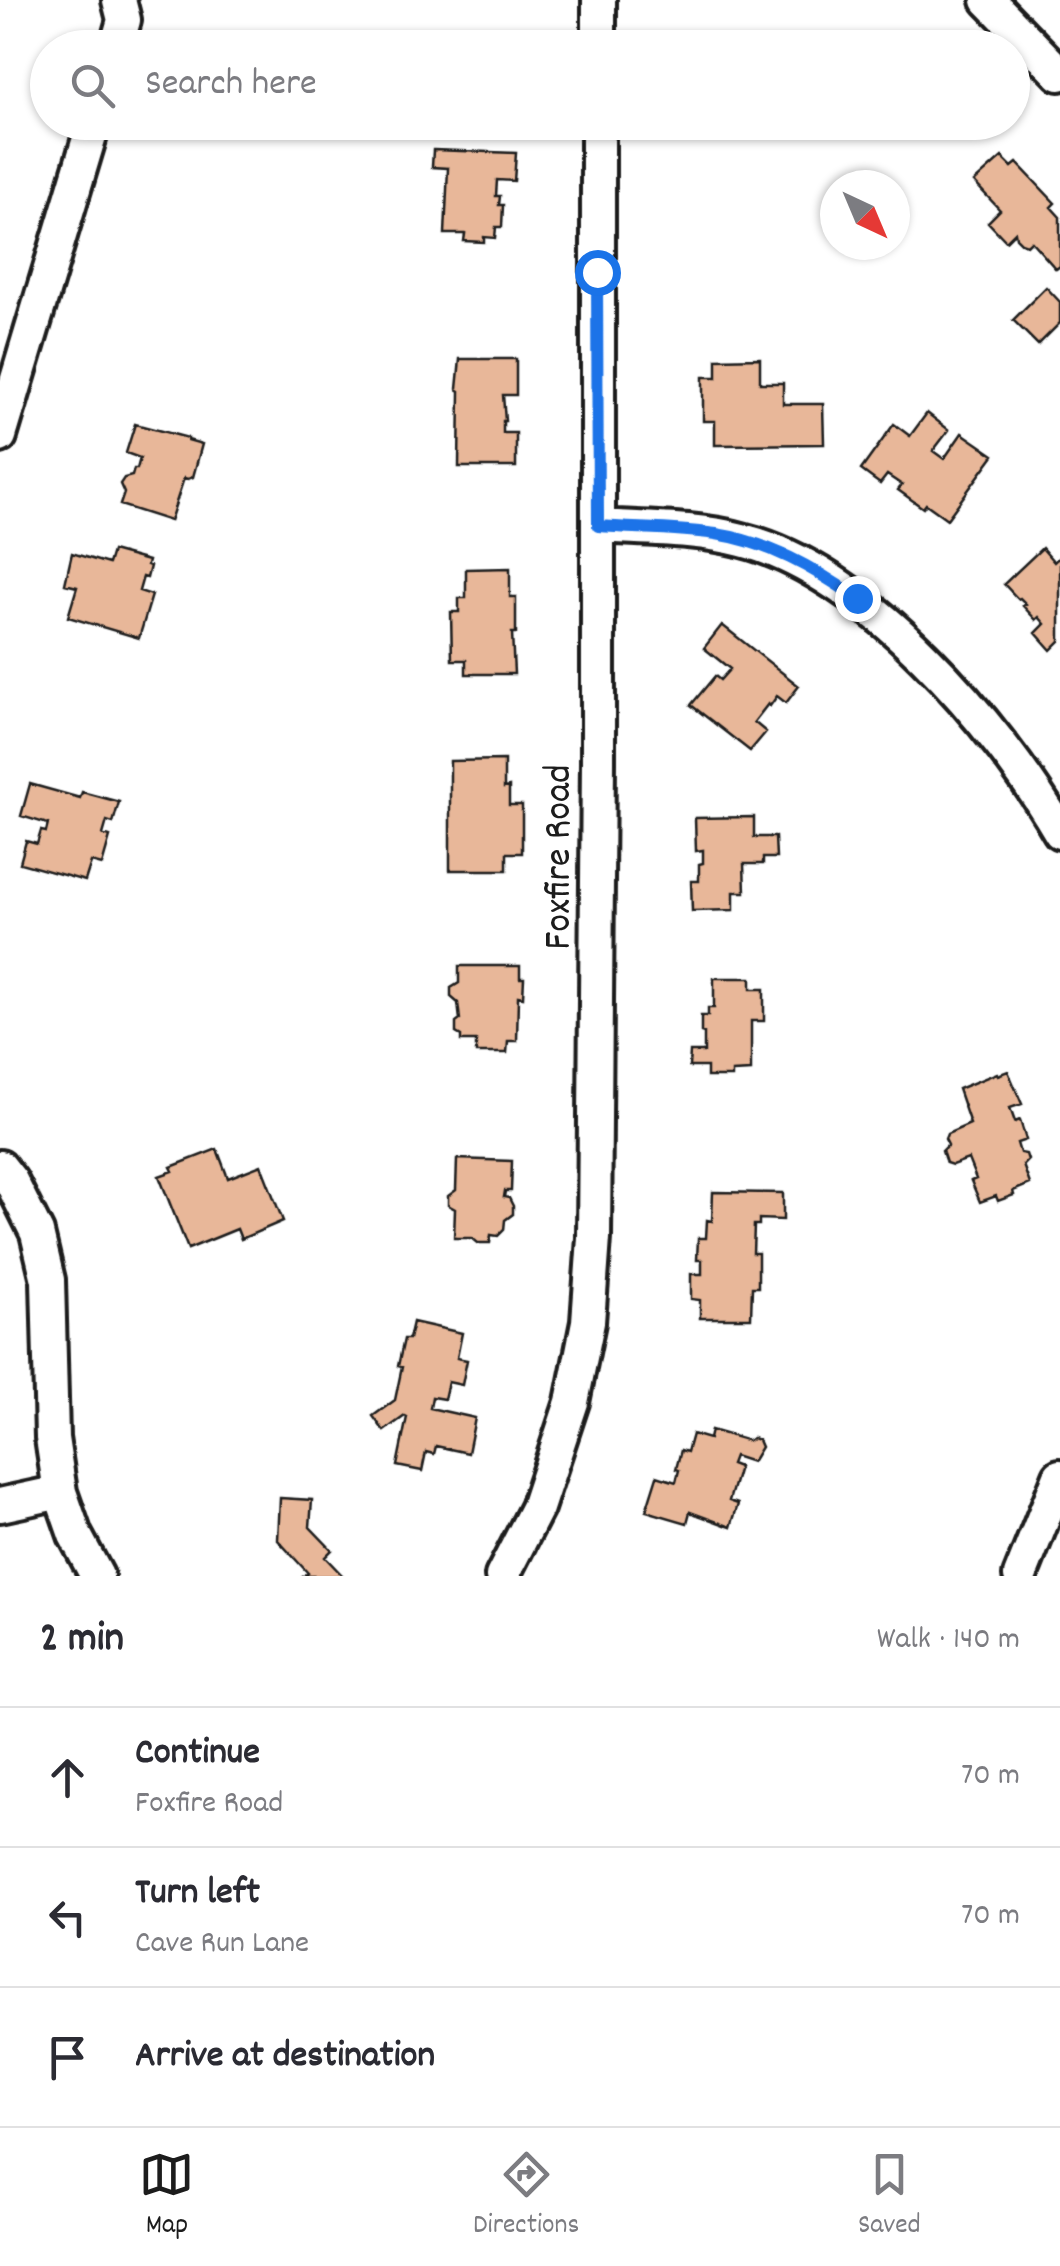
<!DOCTYPE html>
<html lang="en">
<head>
<meta charset="utf-8">
<style>
  body { margin:0; font-family:Dekko,sans-serif; background:#f2f2f3; color:#2b2b33 }
  .compass { position:absolute; left:820px; top:170px; width:90px; height:90px; border-radius:50%; background:#fff; box-shadow:0 2px 8px #0004; rotate:136deg }
  .stop { position:absolute; width:30px; height:30px; margin:-22px; border:8px solid #1a73e8; border-radius:50%; background:#fff }
  .stop.end { background:#1a73e8; border-color:#fff; box-shadow:0 2px 10px #0008 }
  .list { margin:0; padding:0; list-style:none }
  h2 { display:flex; justify-content:space-between; align-items:center; height:130px; margin:0; padding:0 40px; font-size:42px }
  h2 small { font-size:32px; font-weight:400; color:#7c7c81 }
  .list li { display:grid; grid-template-columns:65px 1fr auto; gap:30px; align-items:center; box-sizing:border-box; height:140px; padding:0 40px; border-top:2px solid #e1e1e2 }
  .list b { display:block; font-size:38px; white-space:nowrap }
  .list p { margin:0; font-size:32px; white-space:nowrap; color:#7c7c81 }
  .list em { font-size:32px; font-style:normal; color:#7c7c81 }
  .icon { flex:none; width:55px; height:55px; fill:none; stroke:currentColor; stroke-width:2; stroke-linecap:round; stroke-linejoin:round }
  .map { position:relative; flex:none; width:1060px; height:1576px; overflow:hidden }
  .search { position:absolute; background:#fff; box-shadow:0 2px 8px #0004; left:30px; right:30px; top:30px; height:110px; display:flex; align-items:center; gap:25px; box-sizing:border-box; padding:0 35px; border-radius:55px; color:#7c7c81; font-size:38px }
  .sheet { height:550px; background:#fff }
  nav { display:flex; justify-content:space-around; align-items:center; box-sizing:border-box; height:140px; border-top:2px solid #e1e1e2; background:#fff; font-size:28px; color:#7c7c81 }
  nav a { display:grid; justify-items:center; gap:5px }
  nav .on { color:#1c1c1c }
  .map>svg:first-child { display:block }
</style>
</head>
<body>
<div class="map">
<svg width="1060" height="1576" viewBox="0 0 1060 1576">
  <rect width="100%" height="100%" fill="#fff"/>
  <filter id="ink" filterUnits="userSpaceOnUse"><feTurbulence type="fractalNoise" baseFrequency=".01" numOctaves="2"/><feDisplacementMap in="SourceGraphic" scale="20" xChannelSelector="R" yChannelSelector="G"/><feConvolveMatrix kernelMatrix="1 2 1 2 8 2 1 2 1" color-interpolation-filters="sRGB"/></filter>
  <g filter="url(#ink)">
    <path fill="#e8b799" stroke="#1c1c1c" stroke-width="2.5" d="M872,36L883,48H860Z
      M433,150L516,153L514,181L497,180L496,196H500L499,205H503L502,227H496L495,238L484,237V242L464,241L465,234H445L448,168L432,167Z
      M1002,157L1012,167L1017,163L1055,203L1051,207L1060,217V266L1056,269L1031,241L1027,245L1021,243L1016,238L1015,232L1006,241L988,222L1000,210L974,182Z
      M1046,287L1060,302V323L1038,345L1013,320Z
      M760,358V383H783V404H823L824,444L715,445V421H703V377H717V359Z
      M460,359H516V395H503L505,421H503V433H516V467H459L460,391L457,389Z
      M927,413L949,430L933,451L944,459L962,433L994,455L947,519L926,504L923,508L898,490L902,485L887,475L880,484L861,470L894,424L910,436Z
      M135,424L188,438V440L202,444L193,477L188,479L184,478L170,521L120,505L124,493L120,484L124,478L132,476L134,469H137L140,458L126,453Z
      M1042,548L1054,562L1058,558L1060,560V641L1051,650L1036,633L1045,624L1039,617L1036,620L1023,606L1026,604L1020,598L1018,599L1004,584Z
      M112,551L148,561L147,565L150,566L147,578L143,577L139,591L152,595L139,638L68,617L77,587L65,584L72,553L108,564Z
      M510,568V597H516V633H512L514,674H466V660H452L451,612H459V598H466V569Z
      M722,625L799,686L786,703L777,696L770,706L768,704L754,722L766,732L750,751L691,705L715,676L720,680L730,669L704,648Z
      M504,760V788L509,787V805H522V853H507V870H450V761Z
      M30,784L80,798L82,792L119,802L113,823L107,821L103,835L110,837L102,865L91,862L85,881L20,863L26,841L37,844L41,831L46,832L48,824L21,816Z
      M754,817V837H775L776,858H763V864H744L745,892H734V910L692,911L691,881H699V864L703,863V850L696,851L695,818Z
      M459,966H520V978H524L523,997L518,996L517,1041H508L507,1053H476V1041H461V1036L456,1033V1023L460,1020L458,1003L451,997V988L459,983Z
      M714,978H751V989H764V1021H751V1071L732,1072V1077H707V1067H689L690,1052H704V1033L701,1032V1016H708V1008H714Z
      M1008,1071L1022,1104L1010,1108L1015,1122L1020,1120L1026,1140L1017,1143L1020,1153L1026,1154L1028,1160L1023,1165L1030,1184L1013,1191L1014,1195L998,1201L996,1196L980,1202L971,1181L976,1179L968,1159L952,1165L946,1163L942,1151L948,1145L945,1139L947,1134L970,1124L958,1089L997,1073L998,1075Z
      M217,1149L228,1178L261,1165L283,1221L241,1239L237,1229L188,1249L159,1176L173,1171L171,1167Z
      M457,1159L512,1161L511,1191H505L504,1197L509,1198L513,1206V1214L505,1220L504,1230L498,1236L491,1235L490,1243H478L472,1238H454L455,1209L448,1205V1196L456,1190Z
      M713,1192L783,1193V1220L759,1219V1225H754L753,1253H758V1287H752L751,1318H700V1300L691,1299V1274H702V1260H697L698,1238H706L707,1220L712,1221Z
      M413,1322L462,1333L457,1358L467,1360L462,1385L448,1382L444,1399L432,1397L430,1408L475,1418L468,1453L436,1446L434,1454L426,1452L422,1471L397,1466L407,1417L405,1416L384,1431L373,1416L395,1400L402,1367L398,1366L404,1339H409Z
      M711,1430L749,1441L753,1438L758,1440L761,1447L752,1462L734,1456L731,1464L739,1467L729,1501L738,1504L731,1527L690,1512L687,1523L646,1511L657,1476L676,1482L679,1470L676,1469L681,1450L687,1452L692,1434L709,1439Z
      M280,1498L312,1500L310,1527L332,1550L325,1557L343,1576H304L308,1573L278,1540Z"/>
    <g fill="none" stroke-linecap="round" stroke-linejoin="round">
      <g stroke="#1c1c1c" stroke-width="40">
        <path id="minor" d="M988,0L1060,74
          M116,48L124,20L119,0
          M599,48V0
          M0,436L94,122
          M598,526C646,529 696,528 742,540C866,571 998,725 1060,832
          M0,1167L11,1181L37,1233L48,1280L52,1438L60,1492L75,1535L97,1576
          M0,1505L60,1492
          M502,1576L537,1508L572,1402L588,1322L594,1238L598,762V122
          M1020,1576L1060,1476"/>
      </g>
      <use href="#minor" stroke="#fff" stroke-width="32"/>
    </g>
  </g>
  <g fill="none" stroke-linecap="round" stroke-linejoin="round" filter="url(#ink)">
    <path stroke="#1a73e8" stroke-width="12" d="M597,272L598,526C637,529 677,528 716,534C768,542 814,568 857,598"/>
  </g>
  <g text-anchor="middle" stroke-width="10" stroke-linejoin="round" paint-order="stroke">
    <g font-size="40" fill="#1c1c1c" stroke="#fff">
      <text transform="translate(555 857) rotate(-90)" y="14">Foxfire Road</text>
    </g>
  </g>
</svg>
<svg class="compass" viewBox="-18 -18 36 36"><path d="M0-13l5 13h-10z" fill="#e53935"/><path d="M0 13l5-13h-10z" fill="#7c7c81"/></svg>
<div class="stop" style="left:597px;top:272px"></div>
<div class="stop end" style="left:857px;top:598px"></div>
<div class="search"><svg class="icon" aria-label="search" viewBox="0 0 24 24"><circle cx="10" cy="10" r="6"/><path d="M15 15l6 6"/></svg>Search here</div>
</div>
<section class="sheet">
<h2>2 min<small>Walk · 140 m</small></h2>
<ul class="list">
<li><svg class="icon" aria-label="ahead" viewBox="0 0 24 24"><path d="M12 20V5M6 11l6-6 6 6"/></svg><div><b>Continue</b><p>Foxfire Road</p></div><em>70 m</em></li>
<li><svg class="icon" aria-label="left" viewBox="0 0 24 24"><path d="M17 20v-9H6M10 6l-5 5 5 5"/></svg><div><b>Turn left</b><p>Cave Run Lane</p></div><em>70 m</em></li>
<li><svg class="icon" aria-label="arrive" viewBox="0 0 24 24"><path d="M6 21V4h12l-3 4 3 4H6"/></svg><div><b>Arrive at destination</b></div></li>
</ul>
</section>
<nav>
<a class="on"><svg class="icon" aria-label="map" viewBox="0 0 24 24"><path d="M3 6l6-2 6 2 6-2v14l-6 2-6-2-6 2zM9 4v14M15 6v14"/></svg>Map</a>
<a><svg class="icon" aria-label="directions" viewBox="0 0 24 24"><path d="M12 3l9 9-9 9-9-9zM9 14v-3h6M13 9l2 2-2 2"/></svg>Directions</a>
<a><svg class="icon" aria-label="saved" viewBox="0 0 24 24"><path d="M7 4h10v16l-5-4-5 4z"/></svg>Saved</a>
</nav>
</body>
</html>
